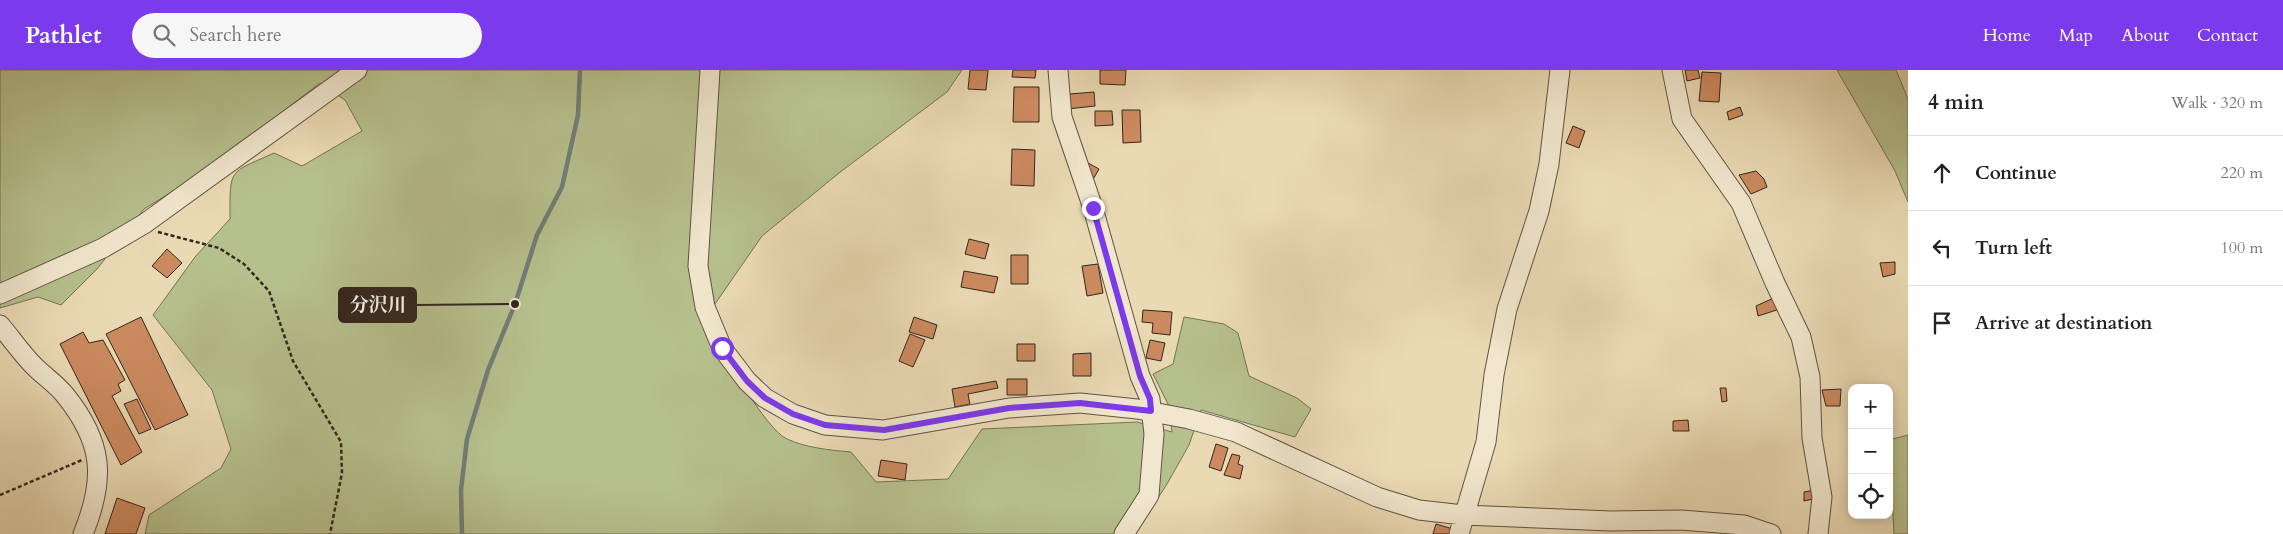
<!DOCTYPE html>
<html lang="en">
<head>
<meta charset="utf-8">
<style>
  body { margin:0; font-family:Cardo,"Noto Serif JP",serif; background:#f6f6f6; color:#222 }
  .controls { position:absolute; right:15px; bottom:15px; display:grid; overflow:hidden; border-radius:10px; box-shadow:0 2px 12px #0003 }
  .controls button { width:45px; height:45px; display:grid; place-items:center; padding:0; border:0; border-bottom:1px solid #e0e0e0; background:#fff; color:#222; font:25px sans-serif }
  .stop { position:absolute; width:15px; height:15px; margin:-11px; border:4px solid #7c3aed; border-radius:50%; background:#fff }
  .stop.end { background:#7c3aed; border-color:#fff; box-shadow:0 1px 5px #0008 }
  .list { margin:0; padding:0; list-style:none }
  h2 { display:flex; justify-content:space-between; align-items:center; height:65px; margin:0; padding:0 20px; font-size:21px }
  h2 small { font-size:16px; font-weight:400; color:#767676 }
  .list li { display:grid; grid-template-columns:32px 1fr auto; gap:15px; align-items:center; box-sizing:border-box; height:75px; padding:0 20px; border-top:1px solid #e0e0e0 }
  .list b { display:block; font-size:19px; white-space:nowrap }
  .list em { font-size:16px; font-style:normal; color:#767676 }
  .icon { flex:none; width:28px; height:28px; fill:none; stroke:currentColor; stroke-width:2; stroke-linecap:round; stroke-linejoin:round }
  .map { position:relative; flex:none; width:1908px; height:464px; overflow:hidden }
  header { display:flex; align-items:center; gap:30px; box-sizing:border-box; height:70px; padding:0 25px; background:#7c3aed; color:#fff }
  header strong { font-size:24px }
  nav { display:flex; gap:28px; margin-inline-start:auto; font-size:18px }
  .search { width:350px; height:45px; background:#f6f6f6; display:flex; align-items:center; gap:12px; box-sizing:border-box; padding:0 18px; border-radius:28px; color:#767676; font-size:19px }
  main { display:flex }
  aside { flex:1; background:#fff }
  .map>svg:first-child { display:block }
</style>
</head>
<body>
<header>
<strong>Pathlet</strong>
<div class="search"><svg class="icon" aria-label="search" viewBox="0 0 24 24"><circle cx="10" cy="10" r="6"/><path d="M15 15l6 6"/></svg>Search here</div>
<nav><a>Home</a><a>Map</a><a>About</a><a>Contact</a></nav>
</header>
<main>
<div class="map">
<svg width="1908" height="464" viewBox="0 0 1908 464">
  <rect width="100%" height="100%" fill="#eadab4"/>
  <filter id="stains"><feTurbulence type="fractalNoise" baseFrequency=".004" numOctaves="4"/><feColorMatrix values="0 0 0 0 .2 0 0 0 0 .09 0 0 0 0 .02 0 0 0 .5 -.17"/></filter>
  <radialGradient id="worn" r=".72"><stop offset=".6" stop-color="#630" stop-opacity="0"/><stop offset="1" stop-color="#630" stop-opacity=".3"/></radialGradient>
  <path fill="#b6c08d" stroke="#747356" d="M0,0H962L947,22L839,103L762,166L715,234L705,255C720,278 766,360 787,369C807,378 829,380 851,382L876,412L948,409L982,359L1137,352L1172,362L1168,334L1153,304L1173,294L1184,247L1224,254L1238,263L1249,306L1297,328L1311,339L1295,367L1201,340L1189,375L1167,414L1135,464H145L149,445L221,398L231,379L212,320L153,245L195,187L230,149C230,97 228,104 274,83L302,96L362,61L345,30L320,13L210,98L144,139L97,199L61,235L38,227L0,238Z
    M1837,0H1896L1908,29V132L1895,101Z
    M1908,365V464H1894L1889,370Z"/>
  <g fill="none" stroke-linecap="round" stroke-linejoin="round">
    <path stroke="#717e79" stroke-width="4.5" d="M462,464L461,420L467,369L488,300L515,234L537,165L562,117L578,45L580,0"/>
  </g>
  <path fill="#cc8a5f" stroke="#33261e" d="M970,0H988L986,20L968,19Z
    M1013,0H1036L1035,8L1012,7Z
    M1100,0H1126L1125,15L1100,14Z
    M1685,0H1698L1700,8L1687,11Z
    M1702,2L1721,3L1719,32L1699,31Z
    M1014,17H1039V52H1013Z
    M1094,22L1095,36L1058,40L1057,25Z
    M1740,37L1743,45L1729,50L1727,42Z
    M1122,40H1140L1141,72L1123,73Z
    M1095,41H1112L1113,55L1095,56Z
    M1573,56L1585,61L1579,78L1566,73Z
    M1012,79L1035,80L1034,116L1011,115Z
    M1088,93L1099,99L1091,113L1080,107Z
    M1756,101L1764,109L1767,117L1751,124L1739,105Z
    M969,169L989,174L985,189L965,184Z
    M167,179L182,193L167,208L152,196Z
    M1011,185H1028V214H1011Z
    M1895,192V204L1883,207L1880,193Z
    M1098,194L1103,223L1087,226L1082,196Z
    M964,201L998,207L994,223L961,217Z
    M1778,226L1783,238L1758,246L1756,236Z
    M1143,240L1172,242L1170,265L1152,263L1153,253L1142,252Z
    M141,247L188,345L155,360L106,264Z
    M914,247L937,255L933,269L909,262Z
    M83,262L89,273L103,270L125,310L118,314L121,321L112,326L142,382L121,395L60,274Z
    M910,264L925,270L913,297L899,291Z
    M1150,270L1165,273L1161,291L1146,288Z
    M1017,274H1035V291H1017Z
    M1091,283V306H1073V284Z
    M1007,309H1027V325H1007Z
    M996,311L998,318L968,324L970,334L955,337L952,319Z
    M1720,318H1726L1727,331L1722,332Z
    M1841,319L1840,336H1826L1822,320Z
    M137,329L151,359L139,364L124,334Z
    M1688,350L1689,361H1673V351Z
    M1216,374L1228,378L1221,401L1209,397Z
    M1232,384L1240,386L1238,394L1243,396L1240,409L1224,405Z
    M881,390L907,394L905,410L878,406Z
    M1814,420L1818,428L1804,431V422Z
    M117,428L145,438L136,464H105Z
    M1436,454L1453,459L1452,464H1433Z"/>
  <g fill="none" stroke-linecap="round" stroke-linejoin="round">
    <g stroke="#615344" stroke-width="21">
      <path id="minor" d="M710,0L698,196L705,237L722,278L747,311L765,328L793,344L825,355L883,360L1009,338L1080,333L1137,339L1189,349L1236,362L1377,427L1419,440L1463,445L1611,451L1681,450L1744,455L1771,464
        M1058,0L1062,47L1093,138L1140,306L1150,329L1154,364L1149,425L1124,464
        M1672,0L1682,49L1741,133L1775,213L1801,267L1810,307L1812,368L1822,427L1818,464
        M0,224L103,178L144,154L357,0
        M0,255C11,268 22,284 34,296C44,306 56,314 65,325C103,372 106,408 83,464
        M1459,464L1486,372L1494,305L1507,239L1539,141L1549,94L1560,0"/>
    </g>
    <path stroke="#33261e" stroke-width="2.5" stroke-dasharray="4 2.5" stroke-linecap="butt" d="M158,162L219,178L244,194L269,221L293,291L341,372L342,403L330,464
      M0,425L82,390"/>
    <use href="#minor" stroke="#f1e7ce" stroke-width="19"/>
  </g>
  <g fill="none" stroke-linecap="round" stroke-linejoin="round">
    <path stroke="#7c3aed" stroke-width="6" d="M722,278L747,311L765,328L793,344L825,355L884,360L1009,338L1080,333L1151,341L1150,329L1140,306L1093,138"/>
  </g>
  <path fill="none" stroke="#33261e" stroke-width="2" d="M515 234L416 235"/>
  <circle fill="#33261e" stroke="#f1e7ce" stroke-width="2" cx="515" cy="234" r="5"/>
  <rect fill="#33261e" stroke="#33261e" stroke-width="2" x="339" y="218" width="77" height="34" rx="5"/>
  <g font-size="19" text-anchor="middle" font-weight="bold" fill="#fff">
    <text x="378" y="241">分沢川</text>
  </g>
  <rect width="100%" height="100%" filter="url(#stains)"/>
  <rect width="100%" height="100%" fill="url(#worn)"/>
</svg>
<div class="controls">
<button>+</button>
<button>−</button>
<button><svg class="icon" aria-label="locate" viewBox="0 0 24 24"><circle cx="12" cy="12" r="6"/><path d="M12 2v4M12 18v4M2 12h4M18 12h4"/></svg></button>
</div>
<div class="stop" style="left:722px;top:278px"></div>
<div class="stop end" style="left:1093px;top:138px"></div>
</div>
<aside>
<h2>4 min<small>Walk · 320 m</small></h2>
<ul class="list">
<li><svg class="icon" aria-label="ahead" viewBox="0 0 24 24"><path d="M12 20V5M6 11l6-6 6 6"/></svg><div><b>Continue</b></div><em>220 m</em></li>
<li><svg class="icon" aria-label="left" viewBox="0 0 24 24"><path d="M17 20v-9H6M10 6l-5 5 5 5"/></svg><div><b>Turn left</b></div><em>100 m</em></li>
<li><svg class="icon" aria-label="arrive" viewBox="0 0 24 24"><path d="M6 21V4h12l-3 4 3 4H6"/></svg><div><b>Arrive at destination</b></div></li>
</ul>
</aside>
</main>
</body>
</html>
